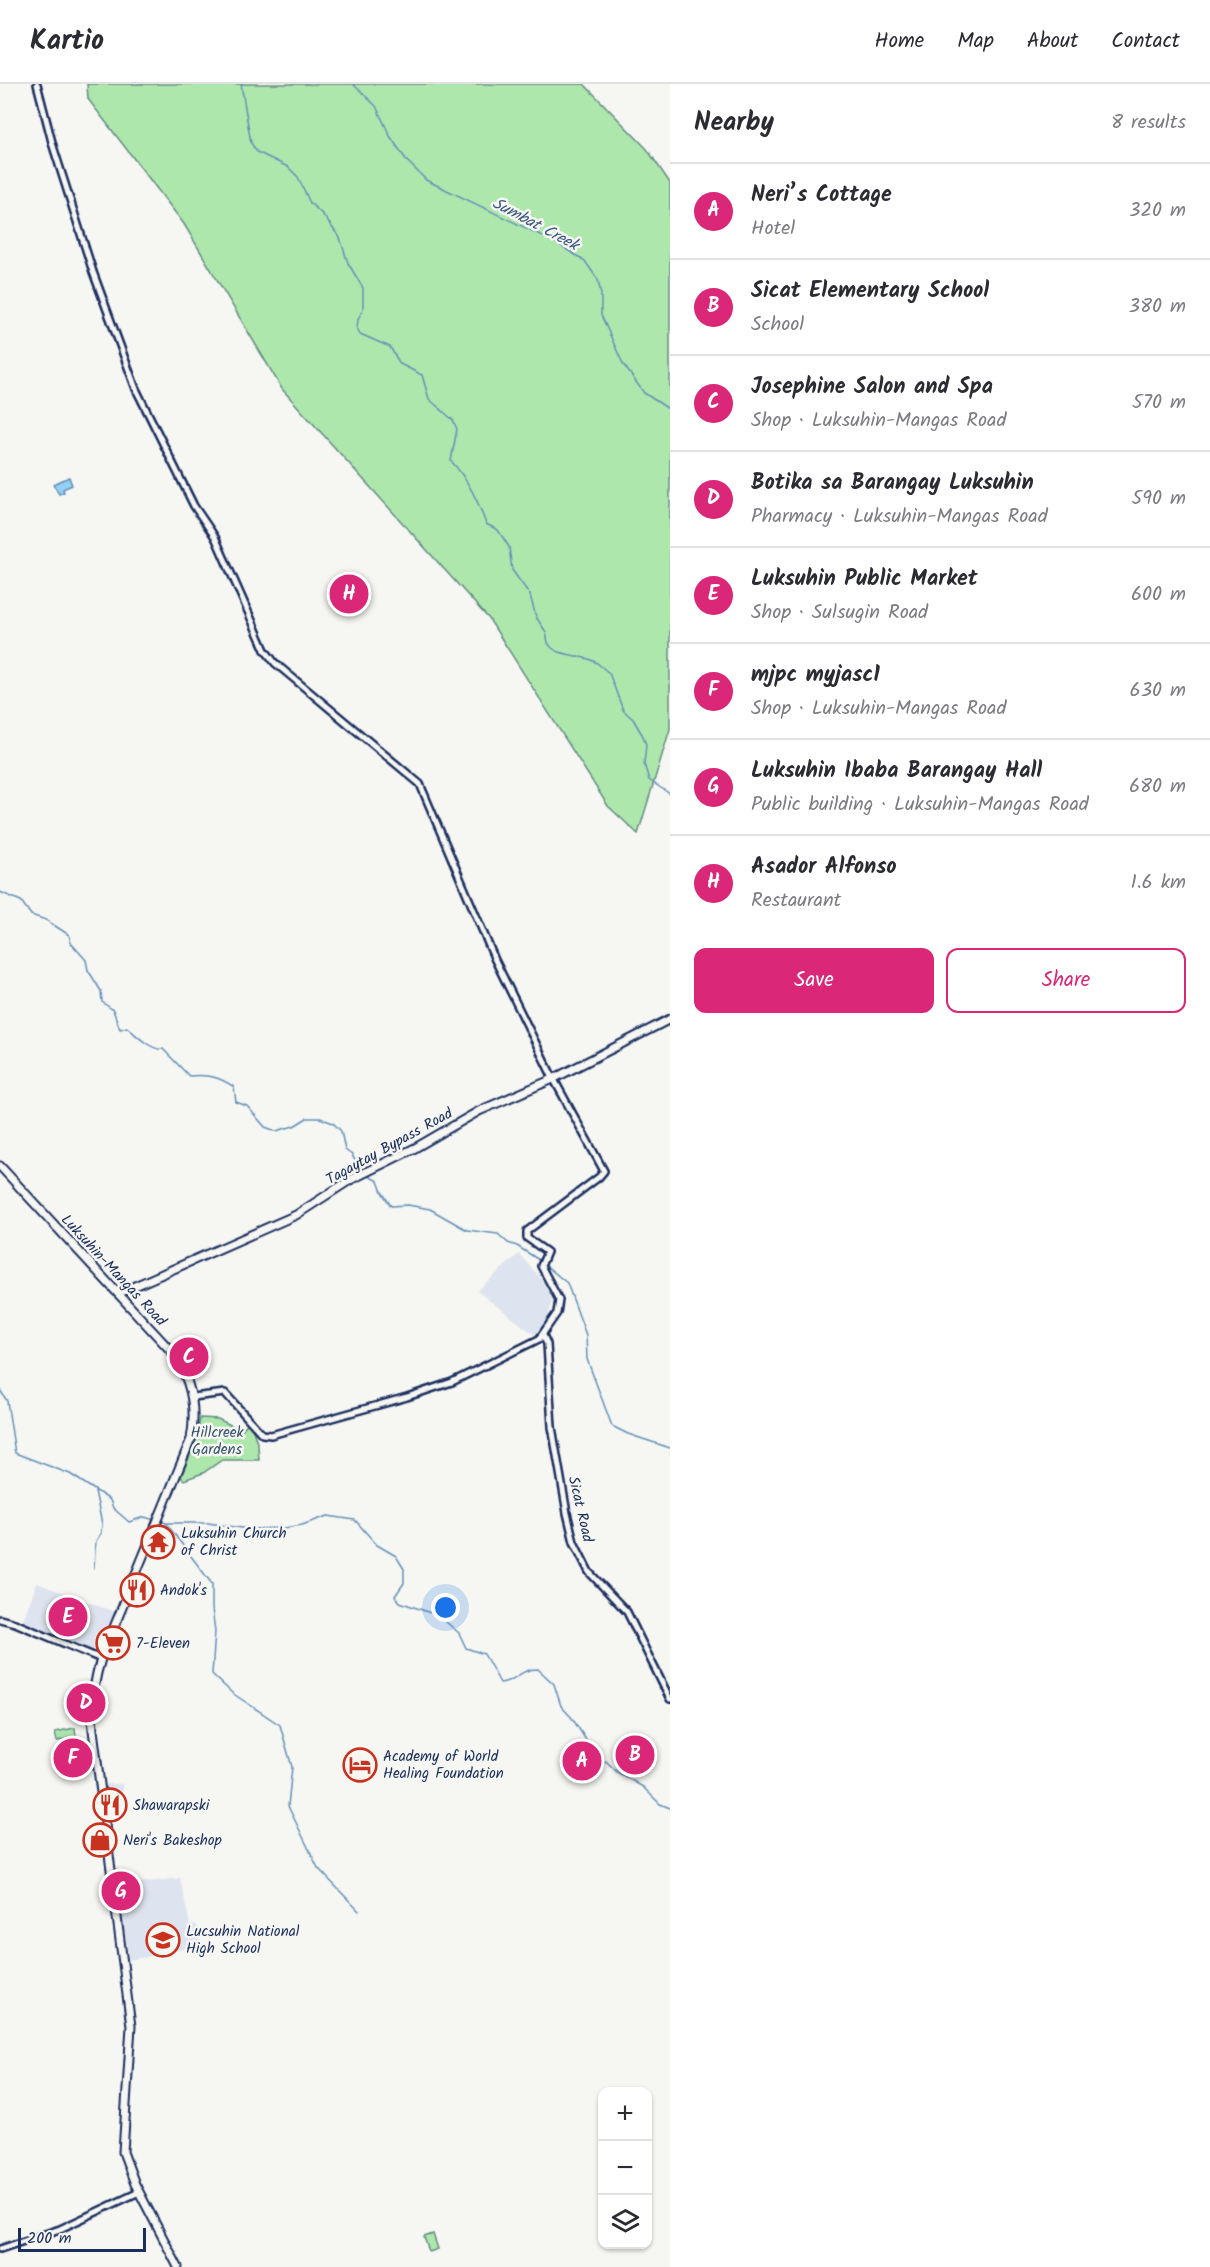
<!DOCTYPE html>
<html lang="en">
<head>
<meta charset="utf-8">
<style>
  body { margin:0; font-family:Kalam,sans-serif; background:#f2f2f3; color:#2b2b33 }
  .controls { position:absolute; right:18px; bottom:18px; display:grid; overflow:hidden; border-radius:12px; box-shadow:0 2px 4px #0004 }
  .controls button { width:54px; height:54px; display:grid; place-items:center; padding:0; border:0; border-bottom:2px solid #e1e1e2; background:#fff; color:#2b2b33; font:30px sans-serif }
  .scale { position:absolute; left:18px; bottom:15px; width:128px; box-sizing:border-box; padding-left:6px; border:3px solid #1b2f5e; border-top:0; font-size:16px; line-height:21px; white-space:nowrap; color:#1b2f5e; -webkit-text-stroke:4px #f6f6f2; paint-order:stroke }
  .you { position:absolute; left:446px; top:1524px; width:21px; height:21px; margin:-15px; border:4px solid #fff; border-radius:50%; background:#1a73e8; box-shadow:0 0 0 9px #1a73e833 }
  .badge { display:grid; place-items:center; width:39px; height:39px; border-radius:50%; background:#db2777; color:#fff; font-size:20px; font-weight:700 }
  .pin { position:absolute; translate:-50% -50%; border:3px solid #fff; box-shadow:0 2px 6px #0006 }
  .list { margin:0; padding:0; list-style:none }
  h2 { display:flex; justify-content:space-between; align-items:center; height:78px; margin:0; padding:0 24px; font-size:26px }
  h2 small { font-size:20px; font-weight:400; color:#7c7c81 }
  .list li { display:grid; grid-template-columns:39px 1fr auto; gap:18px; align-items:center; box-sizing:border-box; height:96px; padding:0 24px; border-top:2px solid #e1e1e2 }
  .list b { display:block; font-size:22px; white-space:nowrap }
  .list p { margin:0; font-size:20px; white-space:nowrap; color:#7c7c81 }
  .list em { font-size:20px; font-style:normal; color:#7c7c81 }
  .actions { display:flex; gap:12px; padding:18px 24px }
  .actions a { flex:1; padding:14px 0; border:2px solid #db2777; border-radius:12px; text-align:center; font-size:21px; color:#db2777 }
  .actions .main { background:#db2777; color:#fff }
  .icon { flex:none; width:33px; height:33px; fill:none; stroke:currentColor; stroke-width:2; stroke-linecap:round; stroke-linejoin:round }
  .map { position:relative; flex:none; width:670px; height:2183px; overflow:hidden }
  header { display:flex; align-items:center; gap:36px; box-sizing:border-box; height:84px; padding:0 30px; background:#fff; border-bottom:2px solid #e1e1e2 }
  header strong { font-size:28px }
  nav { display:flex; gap:33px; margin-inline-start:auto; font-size:21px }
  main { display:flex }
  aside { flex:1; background:#fff }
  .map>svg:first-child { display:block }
</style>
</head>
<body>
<header>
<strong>Kartio</strong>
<nav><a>Home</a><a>Map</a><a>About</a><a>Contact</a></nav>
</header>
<main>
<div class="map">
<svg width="670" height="2183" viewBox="0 0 670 2183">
  <rect width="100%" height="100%" fill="#f6f6f2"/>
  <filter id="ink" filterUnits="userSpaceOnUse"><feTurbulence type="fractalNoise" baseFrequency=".0167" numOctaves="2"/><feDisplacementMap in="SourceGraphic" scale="12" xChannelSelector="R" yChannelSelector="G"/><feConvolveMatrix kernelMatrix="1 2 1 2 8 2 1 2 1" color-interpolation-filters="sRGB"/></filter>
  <g filter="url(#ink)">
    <path fill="#dee4ef" d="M519,1170L546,1200L552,1216L548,1235L535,1251L477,1207Z
      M37,1499L115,1528L98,1570L22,1538Z
      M638,1659L647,1675L632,1683L623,1667Z
      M105,1700H122V1710H106Z
      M180,1794L190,1842L197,1841L201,1860L160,1871L129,1876L119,1814L124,1813L122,1801Z"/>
    <path fill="#aee7ac" stroke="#648b85" stroke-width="1.5" d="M87,0H584L647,65L670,99V645L638,750L608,722L489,535L282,305L184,140L88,15Z
      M200,1334L218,1335L241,1346L250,1337L258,1362L259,1376H222L203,1389L184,1396L181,1393L196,1356Z
      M75,1644L76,1653L57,1657L55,1648Z
      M433,2150L438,2165L429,2168L424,2153Z"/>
    <path fill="#93d0f4" stroke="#6390b8" stroke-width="1.5" d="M69,393L72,401L63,405L64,408L59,410L53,400Z"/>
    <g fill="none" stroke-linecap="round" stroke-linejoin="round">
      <path stroke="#6390b8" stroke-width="1.5" d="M241,0L251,59L257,68L288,83L298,93L310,119L323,131L340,154L348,179L363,204V225L358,235L357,244L360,250L390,263L400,280L422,291L429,315L453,336L457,345L451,377C468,395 478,417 486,440L498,446L509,463L512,486L530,511L536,533L546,548L548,559L552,564L558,568L589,575L597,579L609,589L623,626L633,635L643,652L646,661L644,680L649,696L670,710
        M353,0L376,22L390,52L407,77L426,96L553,157L585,177L598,196L601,210V231L623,280L644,309L670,326
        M0,808L21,817L31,831L46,836L69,851L71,859L86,876L88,886L101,907L102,918L113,926L120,945L127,943C136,951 152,967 163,965L189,992C207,990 220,993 234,1003L236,1018L247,1022L265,1043L276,1047L294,1042L307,1034H320L333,1039L341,1047L345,1066L352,1071L362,1088
        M366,1091L378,1097L382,1108L391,1122L408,1121L430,1125L467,1146L498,1150L508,1159L517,1162L539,1176L567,1199L586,1251L587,1275L612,1342L628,1350L670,1364
        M0,1306L7,1317L15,1369L70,1390L110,1416L113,1424L129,1438L144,1433L155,1436
        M160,1437L166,1439L212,1500V1525L215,1547L212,1590L232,1609L280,1641L292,1683L288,1722L318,1784L359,1827
        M167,1439H208L249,1445L284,1444L302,1441L328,1432L355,1436L377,1461L396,1472L404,1485V1499L395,1512L400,1518L439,1532L459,1549L466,1564L484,1570L493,1586
        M94,1485L95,1467L96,1457L101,1449L102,1440L95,1407
        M494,1588L500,1599C517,1597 519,1585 538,1585L554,1600L561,1622L572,1634L597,1673L602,1678L606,1677L617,1688L643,1703L660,1720L670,1724"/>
      <g stroke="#1b2f5e" stroke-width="10">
        <path id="minor" d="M37,0L53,62L93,188L136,305L194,422L215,453L265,566L275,579L420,700L495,876L551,990L604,1087L599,1093L527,1147V1154L547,1168L541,1182L559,1216L557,1229L539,1255L452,1298L407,1313L271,1351L262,1350L225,1309L193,1313
          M543,1251L547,1260L552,1343L567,1429L574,1458L589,1488L627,1528L670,1615
          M0,1535L15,1539L101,1575
          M0,2165L60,2145L139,2108"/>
      </g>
      <g stroke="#1b2f5e" stroke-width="11">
        <path id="major" d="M0,1082L172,1268C191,1295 197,1323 191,1355L101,1575C93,1599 91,1621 93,1646L131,1942L123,2068L135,2100L178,2183
          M119,1209L296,1131L350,1096L415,1064L479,1027L553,995L670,935"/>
      </g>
      <use href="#minor" stroke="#f6f6f2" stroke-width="5"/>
      <use href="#major" stroke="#f6f6f2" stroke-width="7"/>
    </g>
  </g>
  <defs>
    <g id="temple-ring" transform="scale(1.725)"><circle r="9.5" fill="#f6f6f2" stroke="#c8321e" stroke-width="1.5"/><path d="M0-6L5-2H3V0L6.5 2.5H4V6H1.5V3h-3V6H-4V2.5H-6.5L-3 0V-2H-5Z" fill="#c8321e"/></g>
    <g id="restaurant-ring" transform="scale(1.725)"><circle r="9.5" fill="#f6f6f2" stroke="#c8321e" stroke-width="1.5"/><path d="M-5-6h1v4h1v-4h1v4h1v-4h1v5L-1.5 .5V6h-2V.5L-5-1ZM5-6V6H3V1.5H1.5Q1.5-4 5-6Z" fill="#c8321e"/></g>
    <g id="supermarket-ring" transform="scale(1.725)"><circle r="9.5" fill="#f6f6f2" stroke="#c8321e" stroke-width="1.5"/><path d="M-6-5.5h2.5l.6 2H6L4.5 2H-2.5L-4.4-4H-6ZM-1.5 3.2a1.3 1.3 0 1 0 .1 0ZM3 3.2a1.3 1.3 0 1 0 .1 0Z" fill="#c8321e"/></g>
    <g id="hotel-ring" transform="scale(1.725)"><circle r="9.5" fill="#f6f6f2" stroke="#c8321e" stroke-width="1.5"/><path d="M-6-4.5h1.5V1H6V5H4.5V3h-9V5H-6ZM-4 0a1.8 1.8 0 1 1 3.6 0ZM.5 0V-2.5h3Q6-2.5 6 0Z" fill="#c8321e"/></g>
    <g id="shop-ring" transform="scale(1.725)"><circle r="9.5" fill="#f6f6f2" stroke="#c8321e" stroke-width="1.5"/><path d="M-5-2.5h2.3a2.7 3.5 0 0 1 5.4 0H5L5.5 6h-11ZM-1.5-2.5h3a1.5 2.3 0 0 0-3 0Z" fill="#c8321e"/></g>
    <g id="school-ring" transform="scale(1.725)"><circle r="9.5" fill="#f6f6f2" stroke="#c8321e" stroke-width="1.5"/><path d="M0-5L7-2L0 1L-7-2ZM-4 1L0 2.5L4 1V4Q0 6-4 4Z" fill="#c8321e"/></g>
  </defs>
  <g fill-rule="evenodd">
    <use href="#temple-ring" x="158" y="1458"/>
    <use href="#restaurant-ring" x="137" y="1506"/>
    <use href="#supermarket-ring" x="113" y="1559"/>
    <use href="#hotel-ring" x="360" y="1681"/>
    <use href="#restaurant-ring" x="110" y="1721"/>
    <use href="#shop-ring" x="100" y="1756"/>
    <use href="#school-ring" x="163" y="1856"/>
  </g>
  <g text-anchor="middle" stroke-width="5" stroke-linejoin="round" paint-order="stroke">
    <g font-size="15" fill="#1b2f5e" stroke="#f6f6f2">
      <text transform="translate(389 1062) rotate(-29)" y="5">Tagaytay Bypass Road</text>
      <text transform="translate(114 1186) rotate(47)" y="5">Luksuhin-Mangas Road</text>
      <text transform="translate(581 1425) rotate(77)" y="5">Sicat Road</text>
    </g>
    <g font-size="15" fill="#38546e" stroke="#f6f6f2">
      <text x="217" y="1353">Hillcreek<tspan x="217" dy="17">Gardens</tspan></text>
    </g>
    <g font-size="15" fill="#1b2f5e" stroke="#f6f6f2" text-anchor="start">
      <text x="181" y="1454">Luksuhin Church<tspan x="181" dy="17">of Christ</tspan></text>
      <text x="160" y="1511">Andok's</text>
      <text x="136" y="1564">7-Eleven</text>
      <text x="383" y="1677">Academy of World<tspan x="383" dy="17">Healing Foundation</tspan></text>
      <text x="133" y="1726">Shawarapski</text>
      <text x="123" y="1761">Neri's Bakeshop</text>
      <text x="186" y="1852">Lucsuhin National<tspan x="186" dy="17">High School</tspan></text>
    </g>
    <g font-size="16" font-style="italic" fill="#395784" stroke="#f6f6f2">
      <text transform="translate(536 139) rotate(28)" y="6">Sumbat Creek</text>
    </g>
  </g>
</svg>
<div class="controls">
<button>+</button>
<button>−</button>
<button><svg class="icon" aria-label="layers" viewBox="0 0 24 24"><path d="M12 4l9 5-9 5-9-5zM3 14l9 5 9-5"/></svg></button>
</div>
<div class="scale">200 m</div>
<div class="you"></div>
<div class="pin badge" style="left:582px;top:1677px">A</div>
<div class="pin badge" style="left:635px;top:1671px">B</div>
<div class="pin badge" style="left:189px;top:1273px">C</div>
<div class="pin badge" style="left:86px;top:1619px">D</div>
<div class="pin badge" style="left:68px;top:1533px">E</div>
<div class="pin badge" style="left:73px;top:1674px">F</div>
<div class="pin badge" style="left:121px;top:1807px">G</div>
<div class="pin badge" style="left:349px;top:510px">H</div>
</div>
<aside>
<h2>Nearby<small>8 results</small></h2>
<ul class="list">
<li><span class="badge">A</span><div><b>Neri’s Cottage</b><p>Hotel</p></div><em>320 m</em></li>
<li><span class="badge">B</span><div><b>Sicat Elementary School</b><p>School</p></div><em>380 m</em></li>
<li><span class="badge">C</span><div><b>Josephine Salon and Spa</b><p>Shop · Luksuhin-Mangas Road</p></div><em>570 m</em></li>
<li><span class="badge">D</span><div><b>Botika sa Barangay Luksuhin</b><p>Pharmacy · Luksuhin-Mangas Road</p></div><em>590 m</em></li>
<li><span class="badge">E</span><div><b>Luksuhin Public Market</b><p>Shop · Sulsugin Road</p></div><em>600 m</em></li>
<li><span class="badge">F</span><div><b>mjpc myjasc1</b><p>Shop · Luksuhin-Mangas Road</p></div><em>630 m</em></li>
<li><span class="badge">G</span><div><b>Luksuhin Ibaba Barangay Hall</b><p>Public building · Luksuhin-Mangas Road</p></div><em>680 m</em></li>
<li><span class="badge">H</span><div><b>Asador Alfonso</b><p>Restaurant</p></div><em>1.6 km</em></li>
</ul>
<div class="actions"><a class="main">Save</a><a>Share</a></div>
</aside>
</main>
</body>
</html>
